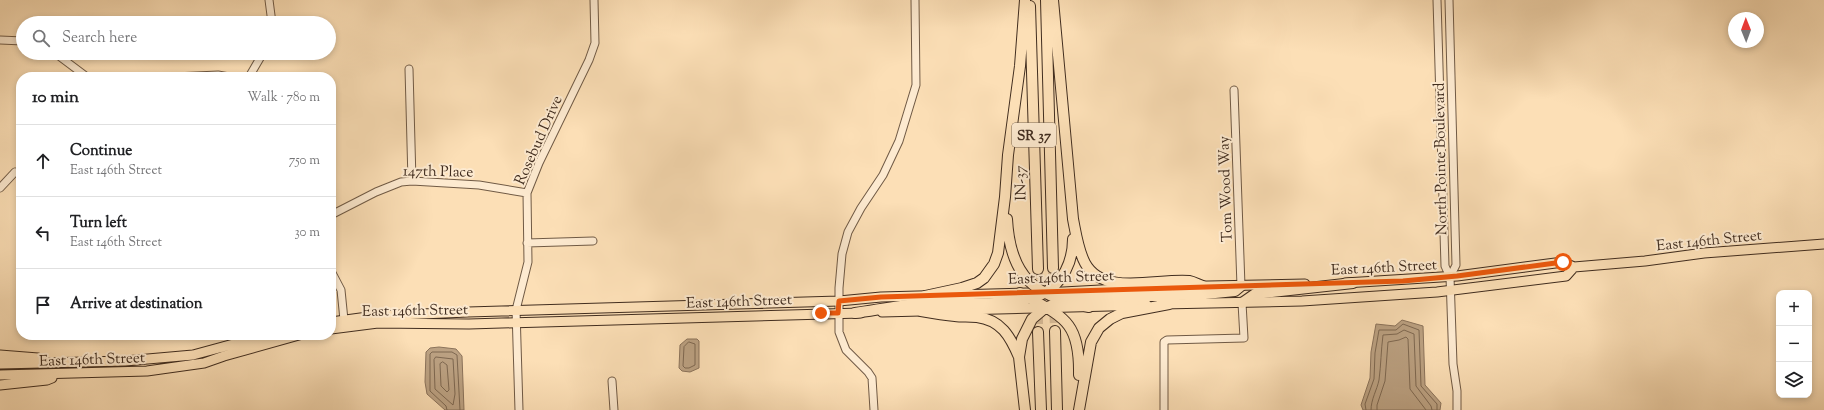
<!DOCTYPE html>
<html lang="en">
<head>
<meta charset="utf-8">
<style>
  body { margin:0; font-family:"Sorts Mill Goudy",serif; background:#f2f2f2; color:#202124 }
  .controls { position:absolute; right:12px; bottom:12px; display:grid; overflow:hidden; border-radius:8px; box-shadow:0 2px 6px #0003 }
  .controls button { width:36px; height:36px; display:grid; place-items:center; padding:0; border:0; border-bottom:1px solid #e0e0e0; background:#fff; color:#202124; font:20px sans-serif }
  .compass { position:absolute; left:1728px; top:12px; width:36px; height:36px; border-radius:50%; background:#fff; box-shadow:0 2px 6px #0003; rotate:359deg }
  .stop { position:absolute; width:12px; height:12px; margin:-9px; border:3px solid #ea580c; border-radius:50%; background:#fff }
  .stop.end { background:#ea580c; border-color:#fff; box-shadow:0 1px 4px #0008 }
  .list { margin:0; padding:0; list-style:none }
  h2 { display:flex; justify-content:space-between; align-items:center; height:52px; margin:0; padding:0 16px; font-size:17px }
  h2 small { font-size:13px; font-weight:400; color:#757577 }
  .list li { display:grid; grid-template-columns:26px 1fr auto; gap:12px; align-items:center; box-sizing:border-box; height:72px; padding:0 16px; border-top:1px solid #e0e0e0 }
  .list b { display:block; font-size:15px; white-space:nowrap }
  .list p { margin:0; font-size:13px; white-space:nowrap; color:#757577 }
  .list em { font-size:13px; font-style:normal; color:#757577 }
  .icon { flex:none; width:22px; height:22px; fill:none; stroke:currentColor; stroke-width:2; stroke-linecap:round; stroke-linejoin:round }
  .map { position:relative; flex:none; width:1824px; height:410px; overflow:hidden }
  .search { position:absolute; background:#fff; box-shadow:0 2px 6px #0003; left:16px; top:16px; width:320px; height:44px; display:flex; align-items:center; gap:10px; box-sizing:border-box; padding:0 14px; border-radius:22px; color:#757577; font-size:15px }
  .panel { position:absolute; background:#fff; box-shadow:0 2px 6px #0003; left:16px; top:72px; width:320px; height:268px; border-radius:16px }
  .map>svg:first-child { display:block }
</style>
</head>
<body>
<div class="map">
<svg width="1824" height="410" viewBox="0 0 1824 410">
  <rect width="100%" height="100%" fill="#fcdfb6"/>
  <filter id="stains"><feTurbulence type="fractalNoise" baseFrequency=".005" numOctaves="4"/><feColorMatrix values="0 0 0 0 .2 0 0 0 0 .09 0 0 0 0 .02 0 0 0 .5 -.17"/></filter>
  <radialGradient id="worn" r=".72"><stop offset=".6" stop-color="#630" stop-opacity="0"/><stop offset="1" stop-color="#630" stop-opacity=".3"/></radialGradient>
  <path fill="#bca283" stroke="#8b735b" d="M1402,320L1423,326L1425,385L1441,403L1440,410H1363L1361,405L1370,378L1371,352L1376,324L1395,326Z
    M687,339H697L699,341V368L690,372L682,371L679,368L680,345Z
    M439,347L456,349L462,356L464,410H445L427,394L425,382L426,352L430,348Z"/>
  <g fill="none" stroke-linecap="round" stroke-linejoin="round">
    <path stroke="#7e6851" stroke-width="1" d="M689,342L695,344V365L689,368H685L683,366L684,347Z
      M436,357L453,359L455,394L453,405L435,389L434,360Z
      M443,362L447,365L449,390L447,392L441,386L440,364Z
      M447,410L446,406L430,391V354L432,352H452L457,355L460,410
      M1366,410L1365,404L1374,379L1375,353L1379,330H1396L1403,324L1419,330L1421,386L1437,404V410
      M1371,410C1371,399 1377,390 1379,380C1381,365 1381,350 1383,335L1397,334L1404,330L1414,334L1416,386L1431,406L1432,410
      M1377,410V405L1385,381L1388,342L1399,340L1406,337L1408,339L1410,389L1426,410"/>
    <path stroke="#d7bb98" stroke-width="10" stroke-dasharray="10 5" stroke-linecap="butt" d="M1053,268L1055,331
      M1038,269V332"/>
    <g stroke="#705a45" stroke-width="9">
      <path id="minor" d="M269,0L272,23
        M1437,0L1445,266L1450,277L1453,364L1457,391V410
        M1449,0L1456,265L1450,277
        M0,40L23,41
        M55,53L87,77
        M409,69L412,181
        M174,77L218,75L229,77
        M249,77L263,53
        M1234,90L1241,286
        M0,188L15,172
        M331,215L376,192L401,182L412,181L479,185L527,193
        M527,243L593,241
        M331,271L341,290L344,320
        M612,381L614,410
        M519,410L516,310L528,262L527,193L539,163L589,60L595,43L594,0
        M874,410L872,378L868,372L846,350L839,332V288L842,254L848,232L861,208L883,175L899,141L916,85L915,0
        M1164,410V342L1167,340L1244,338L1242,303"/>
    </g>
    <g stroke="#412d1f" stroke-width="11">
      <path id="major" d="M1345,283L1457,276L1563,262L1574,267L1645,261L1704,253L1824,244
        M1044,293L1157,287L1305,284
        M1162,304L1302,301L1437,292L1566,276L1574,267
        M882,312L1147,305
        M331,322L375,316L468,312L839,301L881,297L1027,293
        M331,329L378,323L469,324L861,313
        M0,355L38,358
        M0,364L125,361L193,355L267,335
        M0,375L147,371L204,363L224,356L299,335
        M0,385L47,380L52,378"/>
    </g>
    <g stroke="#412d1f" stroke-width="12">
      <path id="highway" d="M1046,0L1053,268
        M1053,0L1073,219C1076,234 1078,250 1085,263C1103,297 1158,278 1189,281C1194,282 1199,285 1203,286
        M1030,6L1038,269
        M1007,219C1010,276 1034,297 1089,307
        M1020,293C1063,317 1080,320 1079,375
        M925,296L962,288L977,283L984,278L994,264L998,253L1005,197L1008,155L1020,66L1025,0
        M1242,303L1255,294L1353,283
        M921,311C932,313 943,315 955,316C962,317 969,316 977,317C1001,320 1010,336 1019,357
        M855,313C877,310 899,305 921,304C951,303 1017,307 1042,294C1063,284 1073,261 1073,239
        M1055,331L1057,410
        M1038,332L1041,410
        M1025,410L1019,357L1022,339L1032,319L1045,308L1069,299L1205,294L1235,291L1241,286
        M1079,410L1091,342L1099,328L1110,319L1122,313L1169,304"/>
    </g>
    <use href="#minor" stroke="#fdead0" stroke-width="7"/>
    <use href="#major" stroke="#fcdfb6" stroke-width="9"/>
    <use href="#highway" stroke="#fcdfb6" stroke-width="10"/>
  </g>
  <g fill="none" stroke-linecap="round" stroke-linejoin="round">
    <path stroke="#ea580c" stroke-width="5" d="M821,313H838L839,301L881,297L1403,281L1457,276L1563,262"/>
  </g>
  <g text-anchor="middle" stroke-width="4" stroke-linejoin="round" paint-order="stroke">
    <rect fill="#fdead0" stroke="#796654" stroke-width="1" x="1012" y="123" width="44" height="24" rx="3"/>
    <g font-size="14" font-weight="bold" fill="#412d1f">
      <text x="1034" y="140">SR 37</text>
    </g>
    <g font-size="15" fill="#412d1f" stroke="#fdead0">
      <text transform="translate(538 140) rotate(-66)" y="5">Rosebud Drive</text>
      <text transform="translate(1440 159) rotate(-91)" y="5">North Pointe Boulevard</text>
      <text transform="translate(438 171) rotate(1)" y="5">147th Place</text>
      <text transform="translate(1020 183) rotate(-92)" y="5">IN-37</text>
      <text transform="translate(1225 189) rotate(-92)" y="5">Tom Wood Way</text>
      <text transform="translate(1709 240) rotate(-6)" y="5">East 146th Street</text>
      <text transform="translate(1384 267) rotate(-3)" y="5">East 146th Street</text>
      <text transform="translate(1061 277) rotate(-2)" y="5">East 146th Street</text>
      <text transform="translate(739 301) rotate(-2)" y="5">East 146th Street</text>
      <text transform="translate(415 310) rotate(-1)" y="5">East 146th Street</text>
      <text transform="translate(92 359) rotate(-2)" y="5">East 146th Street</text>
    </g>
  </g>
  <rect width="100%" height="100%" filter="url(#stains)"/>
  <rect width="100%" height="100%" fill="url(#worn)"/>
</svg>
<div class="controls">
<button>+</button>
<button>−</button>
<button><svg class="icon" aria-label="layers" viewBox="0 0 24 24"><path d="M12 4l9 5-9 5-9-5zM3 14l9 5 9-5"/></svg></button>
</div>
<svg class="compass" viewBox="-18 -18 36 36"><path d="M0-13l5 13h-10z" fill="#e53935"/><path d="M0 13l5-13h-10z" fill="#757577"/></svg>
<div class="stop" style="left:1563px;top:262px"></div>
<div class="stop end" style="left:821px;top:313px"></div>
<div class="search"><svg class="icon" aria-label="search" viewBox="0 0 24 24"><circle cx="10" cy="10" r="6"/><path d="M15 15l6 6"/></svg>Search here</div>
<section class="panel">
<h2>10 min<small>Walk · 780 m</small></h2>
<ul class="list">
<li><svg class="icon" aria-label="ahead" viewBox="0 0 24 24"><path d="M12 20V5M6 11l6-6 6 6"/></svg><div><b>Continue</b><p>East 146th Street</p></div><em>750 m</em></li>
<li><svg class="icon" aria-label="left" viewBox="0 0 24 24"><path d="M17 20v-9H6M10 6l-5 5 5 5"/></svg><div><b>Turn left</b><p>East 146th Street</p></div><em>30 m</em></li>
<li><svg class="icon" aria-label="arrive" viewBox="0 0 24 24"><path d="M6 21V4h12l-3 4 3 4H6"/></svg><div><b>Arrive at destination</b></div></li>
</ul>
</section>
</div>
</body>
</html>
